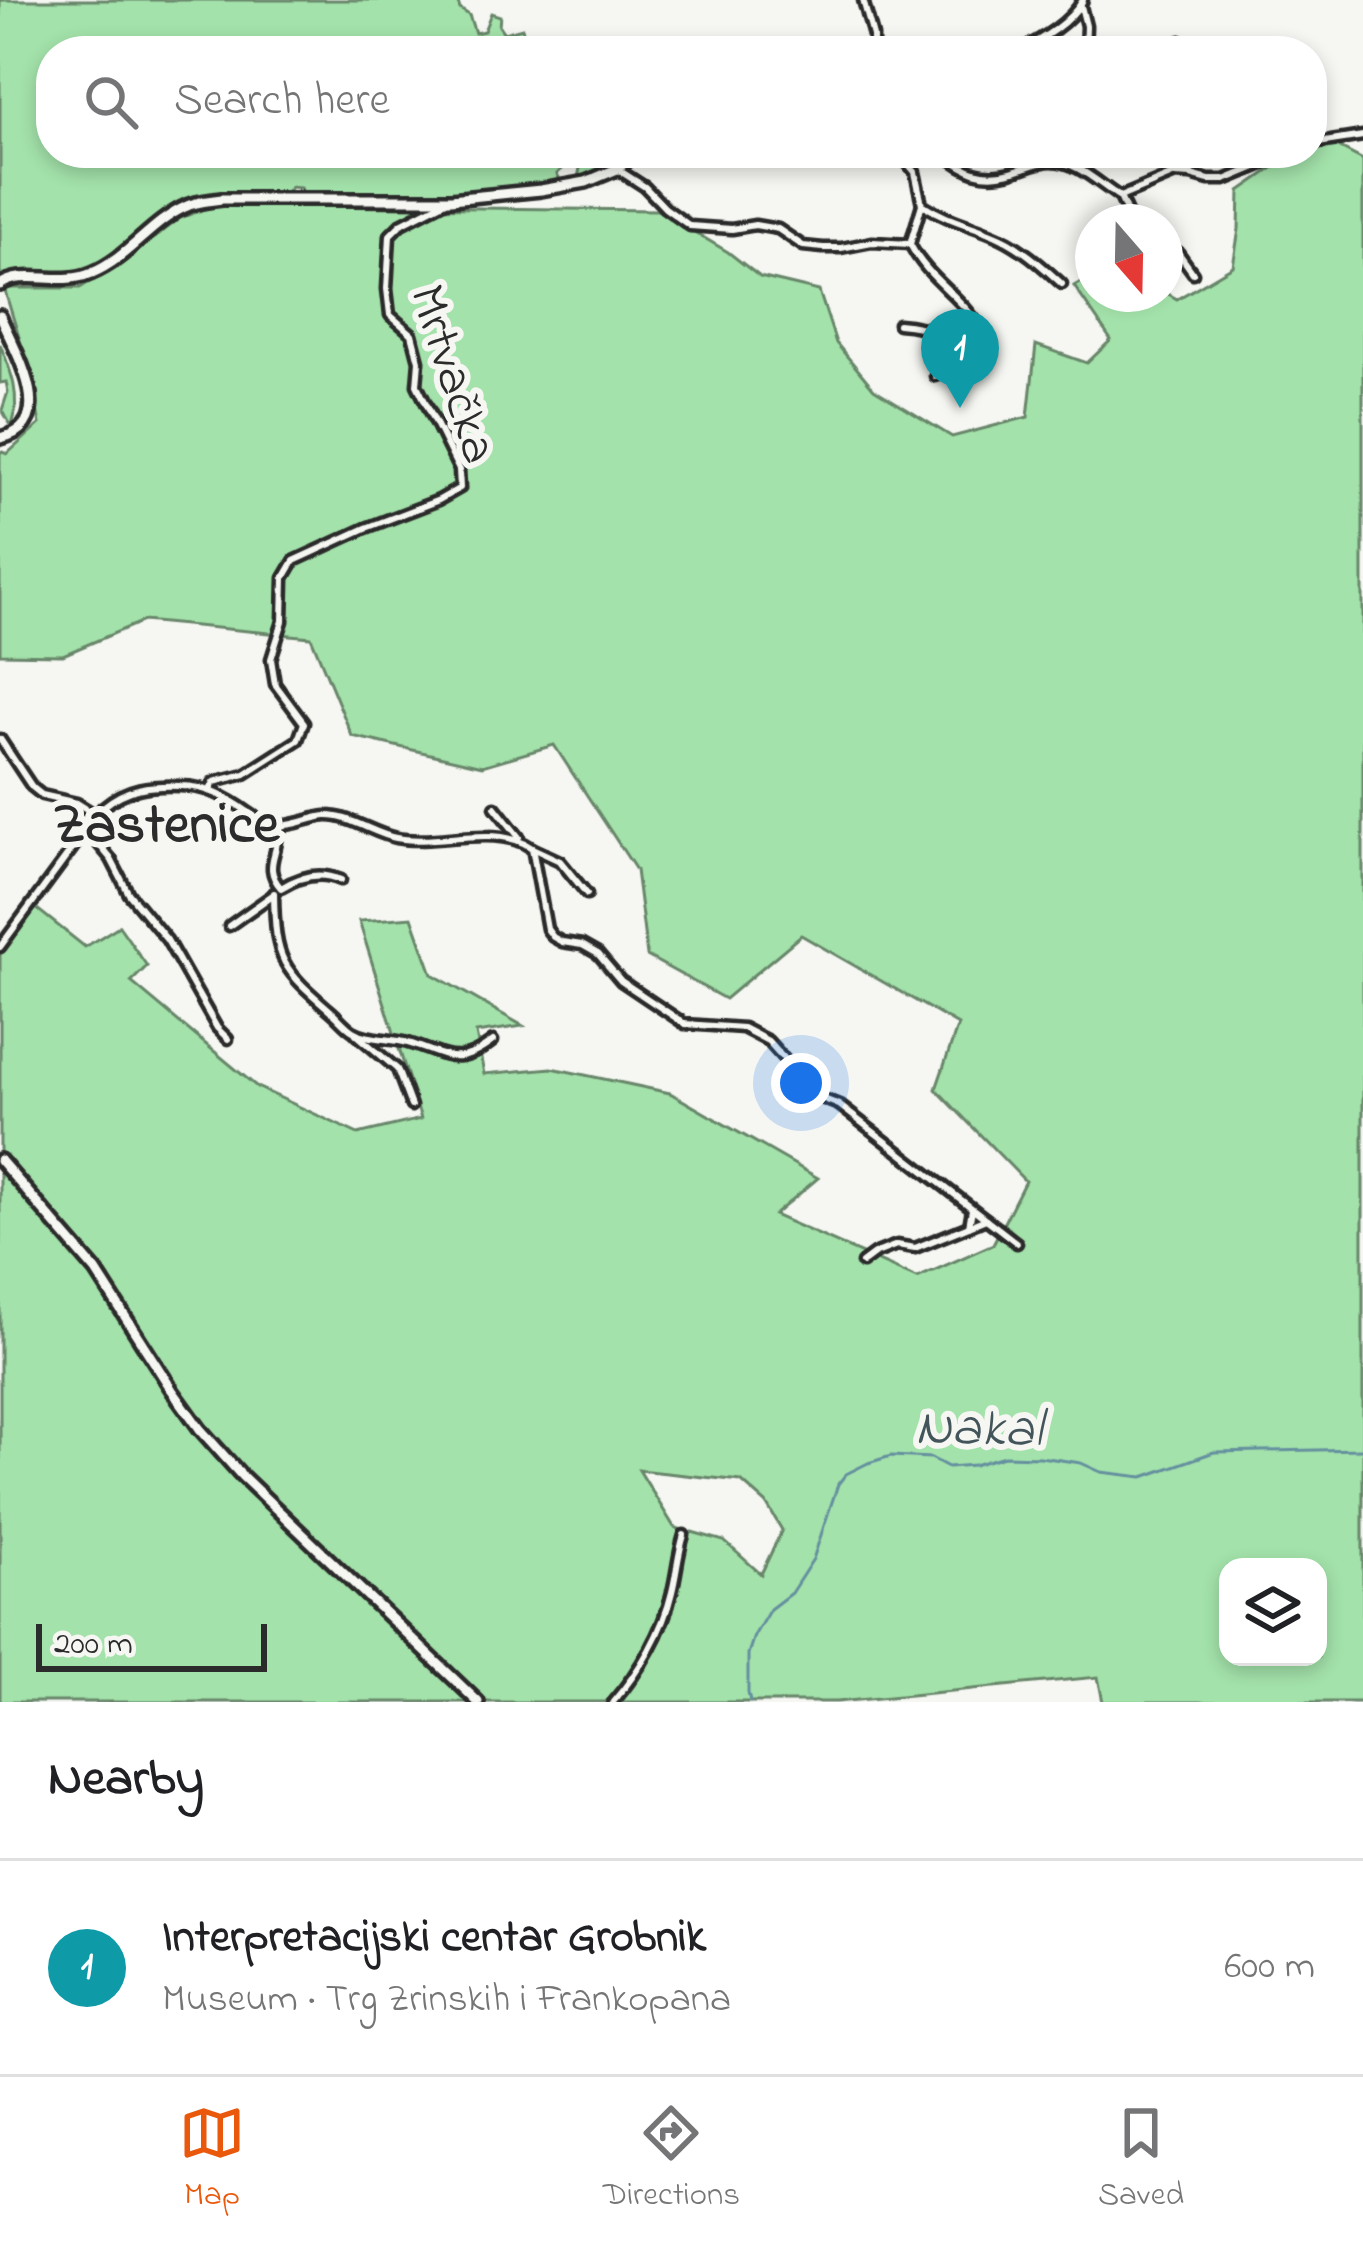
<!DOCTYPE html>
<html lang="en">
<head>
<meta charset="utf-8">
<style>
	body { margin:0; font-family:"Indie Flower",sans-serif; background:#f2f2f2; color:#202124 }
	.controls { position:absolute; right:36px; bottom:36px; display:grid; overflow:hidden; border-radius:24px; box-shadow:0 6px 18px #0003 }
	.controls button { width:108px; height:108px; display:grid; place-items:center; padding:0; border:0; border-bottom:3px solid #e0e0e0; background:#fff; color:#202124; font:60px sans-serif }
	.compass { position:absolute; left:1075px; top:204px; width:108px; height:108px; border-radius:50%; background:#fff; box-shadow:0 6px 18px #0003; rotate:160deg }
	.scale { position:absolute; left:36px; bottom:30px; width:231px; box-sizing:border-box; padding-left:12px; border:6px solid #2b2b2b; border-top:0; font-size:33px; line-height:42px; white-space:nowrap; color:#2b2b2b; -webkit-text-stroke:9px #f6f6f2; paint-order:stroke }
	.you { position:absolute; left:801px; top:1083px; width:42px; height:42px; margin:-30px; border:9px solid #fff; border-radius:50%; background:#1a73e8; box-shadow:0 0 0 18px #1a73e833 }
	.badge { display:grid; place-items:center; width:78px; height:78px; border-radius:50%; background:#ea580c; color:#fff; font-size:39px; font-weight:700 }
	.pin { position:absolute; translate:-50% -99px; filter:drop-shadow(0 3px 6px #0008) }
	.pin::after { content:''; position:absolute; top:63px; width:42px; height:36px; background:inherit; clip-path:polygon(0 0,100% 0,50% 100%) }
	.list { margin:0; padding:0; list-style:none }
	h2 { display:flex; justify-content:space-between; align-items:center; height:156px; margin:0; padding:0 48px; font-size:51px }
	h2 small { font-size:39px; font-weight:400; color:#757577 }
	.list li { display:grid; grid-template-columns:78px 1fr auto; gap:36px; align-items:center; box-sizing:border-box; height:216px; padding:0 48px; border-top:3px solid #e0e0e0 }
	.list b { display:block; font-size:45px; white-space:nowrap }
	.list p { margin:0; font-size:39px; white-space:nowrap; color:#757577 }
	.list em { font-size:39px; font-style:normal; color:#757577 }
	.icon { flex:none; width:66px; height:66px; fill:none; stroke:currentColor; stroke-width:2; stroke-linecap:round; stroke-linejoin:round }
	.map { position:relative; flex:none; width:1363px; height:1702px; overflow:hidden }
	.search { position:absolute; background:#fff; box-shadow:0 6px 18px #0003; left:36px; right:36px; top:36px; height:132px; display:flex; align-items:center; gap:30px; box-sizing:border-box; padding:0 42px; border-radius:48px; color:#757577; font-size:45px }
	.sheet { height:372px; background:#fff }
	nav { display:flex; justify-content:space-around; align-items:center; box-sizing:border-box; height:168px; border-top:3px solid #e0e0e0; background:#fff; font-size:33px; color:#757577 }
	nav a { display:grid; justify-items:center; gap:6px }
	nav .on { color:#ea580c }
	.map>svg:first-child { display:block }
</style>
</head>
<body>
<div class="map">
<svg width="1363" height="1702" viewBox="0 0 1363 1702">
	<rect width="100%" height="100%" fill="#f6f6f2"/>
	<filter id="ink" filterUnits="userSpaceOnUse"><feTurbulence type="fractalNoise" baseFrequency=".00833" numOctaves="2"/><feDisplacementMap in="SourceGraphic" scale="24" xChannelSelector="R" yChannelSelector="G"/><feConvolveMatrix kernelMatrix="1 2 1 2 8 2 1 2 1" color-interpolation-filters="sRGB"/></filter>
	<g filter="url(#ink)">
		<g fill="#a3e2aa" stroke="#67866a" stroke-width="3" fill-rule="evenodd">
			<path d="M0,0h457l3,9 9,6 6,18 9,-2 7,-18 9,3 -1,10 5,7 18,-5 8,23h-479v102h574l-32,24 -15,1 2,-10 -8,-5 -8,4 -7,7 5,9 -100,10 -155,3 -7,-8 -9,-1 -7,8c-25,1 -72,-3 -94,2 -21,5 -37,25 -53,39 -20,18 -39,29 -64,38 -24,8 -49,-8 -73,4z"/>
			<path d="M1319,137l44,23v1542h-260l-5,-25 -261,25h-222c15,-24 40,-55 50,-80 9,-28 7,-67 27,-90l32,9 37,33 21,-44 -16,-27 -25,-22 -102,-11 35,57 8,3c-6,24 -9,50 -16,74 -10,34 -35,71 -58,98h-123l-264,-254 -37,-49 -85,-133 -99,-113v-199l36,-46 49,39 34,-21 28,40 -16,16 126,105 101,47 63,-15 -62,-198 53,-4 20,57 91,52 -47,7 8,41 68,-6 118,25 148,85 -44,37 143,63 76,-34 32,-63 -89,-92 22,-64 -157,-90 -76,64 -78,-43 -11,-86 -82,-125 -72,21 -130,-30 -41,-99 -168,-16 -80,34 -63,-1v-203l7,3 33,-30 -11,-54 -25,-82h76l54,-34 46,-36 35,-13 442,5 71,42 32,25 59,14 17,52 38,46 78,48 76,-20 8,-72 51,18 24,-23 -37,-54 19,-11v19h72v-2l12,7 56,-33 6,-37 1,-38 55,-38h17v-12zM1228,1567h90v90h-90z"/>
			<path d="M0,344c12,29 21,52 12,83l-10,-17 6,-18 -2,-10 -6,1z"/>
			<polygon points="0,1166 95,1277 132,1332 168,1392 196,1431 249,1490 473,1702 0,1702"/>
		</g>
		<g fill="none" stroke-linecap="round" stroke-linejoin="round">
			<polyline stroke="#65909f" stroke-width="3" points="750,1702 748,1693 748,1654 754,1636 770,1609 791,1593 813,1559 838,1484 846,1474 868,1463 891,1456 931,1458 948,1467 974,1465 1004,1456 1040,1457 1081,1463 1101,1472 1143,1477 1214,1452 1363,1449"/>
			<g stroke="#2b2b2b" stroke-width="15">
				<g id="street">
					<polyline points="863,0 873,36 873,51"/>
					<polyline points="1081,6 1086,26 1085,51"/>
					<path d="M1019,51c23,-12 51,-28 64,-51"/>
					<polyline points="1179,51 1180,41"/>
					<polyline points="1312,144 1363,136"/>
					<path d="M899,153l16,19 7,32c27,18 52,21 79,34 23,11 42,29 61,46"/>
					<path d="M943,153c23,19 41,27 71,18 12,-3 25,-10 38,-10 25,0 47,23 68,36l55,-23 16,1 18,5h16l65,-27"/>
					<polyline points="617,169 645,187 665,208 690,226 732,229 755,225 778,229 803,246 823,248 841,248 872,242 910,244"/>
					<polyline points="1120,197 1131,222"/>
					<polyline points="1165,249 1178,252 1193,273"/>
					<path d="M898,324c30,2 54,11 69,38l9,-4 11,-16c-17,-43 -57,-58 -77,-98l12,-40"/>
					<polyline points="935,376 967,362"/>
					<polyline points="0,739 32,787 42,795 77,803 96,815"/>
					<polyline points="211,788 214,782 245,774 298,740 304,723 275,684 271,659 283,621 284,578 294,561 366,528 439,500 460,488 459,470 417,385 419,361 412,334 390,315 387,289 390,235 401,224 448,200"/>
					<polyline points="495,807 519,837"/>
					<path d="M276,826c7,26 -16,38 5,62 19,-12 39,-17 60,-8"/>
					<polyline points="86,829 111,859 129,894 167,940 217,1028 228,1039"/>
					<polyline points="532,848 560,861 587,894"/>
					<path d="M274,893c1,69 8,76 58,119 7,6 14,15 21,19 15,9 38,7 55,12 39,12 49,26 85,-2"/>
					<polyline points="229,926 274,894"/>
					<path d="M0,947l103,-140c24,-20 47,-22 77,-21 26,0 47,11 68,26 8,5 14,11 24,13 19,3 36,-7 54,-9 23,-1 48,18 70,22 43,8 100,-15 136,10l15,81 6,8 9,5 20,3 16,9 23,27 64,43 58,4 25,13 17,19 10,23 9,8 35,14 178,138"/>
					<polyline points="356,1034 397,1069 411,1106"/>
					<polyline points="972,1209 969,1226 986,1219"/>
					<polyline points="862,1263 874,1254 889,1248 897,1245 915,1248 969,1226"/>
					<path d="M613,1702c26,-30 50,-71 59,-110 5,-20 6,-38 12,-57"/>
				</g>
			</g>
			<g stroke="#2b2b2b" stroke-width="18">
				<g id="secondary">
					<path d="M0,285c24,-17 61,2 92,-12 36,-15 58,-50 93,-66 11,-6 25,-6 37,-8h229l90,-9 45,-8 31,-13 20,-16"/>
					<path d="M0,316c15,36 61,109 0,122"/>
					<polyline points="0,1160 96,1271 172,1390 200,1429 242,1476 478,1702"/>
				</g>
			</g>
			<use href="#street" stroke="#f6f6f2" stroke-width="6"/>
			<use href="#secondary" stroke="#f6f6f2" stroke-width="9"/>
		</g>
	</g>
	<g text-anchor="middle" stroke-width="12" stroke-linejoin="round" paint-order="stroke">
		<g font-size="51" fill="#2b2b2b" stroke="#f6f6f2">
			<text transform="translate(456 373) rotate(72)" y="18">Mrtvačka</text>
		</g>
		<g font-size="54" font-style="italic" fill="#43555b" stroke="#f6f6f2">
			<text transform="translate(979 1425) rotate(1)" y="19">Nakal</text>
		</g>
		<g font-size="57" font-weight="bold" fill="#2b2b2b" stroke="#f6f6f2">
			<text x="166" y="841">Zastenice</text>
		</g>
	</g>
</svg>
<div class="controls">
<button><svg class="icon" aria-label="layers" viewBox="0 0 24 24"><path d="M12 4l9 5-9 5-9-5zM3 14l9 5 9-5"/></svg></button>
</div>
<svg class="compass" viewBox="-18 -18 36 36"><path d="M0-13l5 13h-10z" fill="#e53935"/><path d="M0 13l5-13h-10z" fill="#757577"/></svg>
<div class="scale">200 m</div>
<div class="you"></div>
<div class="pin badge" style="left:960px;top:408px;background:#0f9aa8">1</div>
<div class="search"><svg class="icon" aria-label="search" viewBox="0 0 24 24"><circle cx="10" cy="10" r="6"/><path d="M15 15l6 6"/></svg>Search here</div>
</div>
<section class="sheet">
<h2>Nearby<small></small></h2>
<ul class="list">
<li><span class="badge" style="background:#0f9aa8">1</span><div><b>Interpretacijski centar Grobnik</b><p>Museum · Trg Zrinskih i Frankopana</p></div><em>600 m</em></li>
</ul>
</section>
<nav>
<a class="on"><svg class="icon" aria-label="map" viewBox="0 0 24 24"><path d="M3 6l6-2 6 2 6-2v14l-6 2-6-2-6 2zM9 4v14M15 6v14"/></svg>Map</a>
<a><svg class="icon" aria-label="directions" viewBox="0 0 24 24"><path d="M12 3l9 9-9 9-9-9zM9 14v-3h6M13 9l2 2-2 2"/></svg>Directions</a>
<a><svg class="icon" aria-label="saved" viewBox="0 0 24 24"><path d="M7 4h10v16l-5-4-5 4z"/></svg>Saved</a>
</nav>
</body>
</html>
